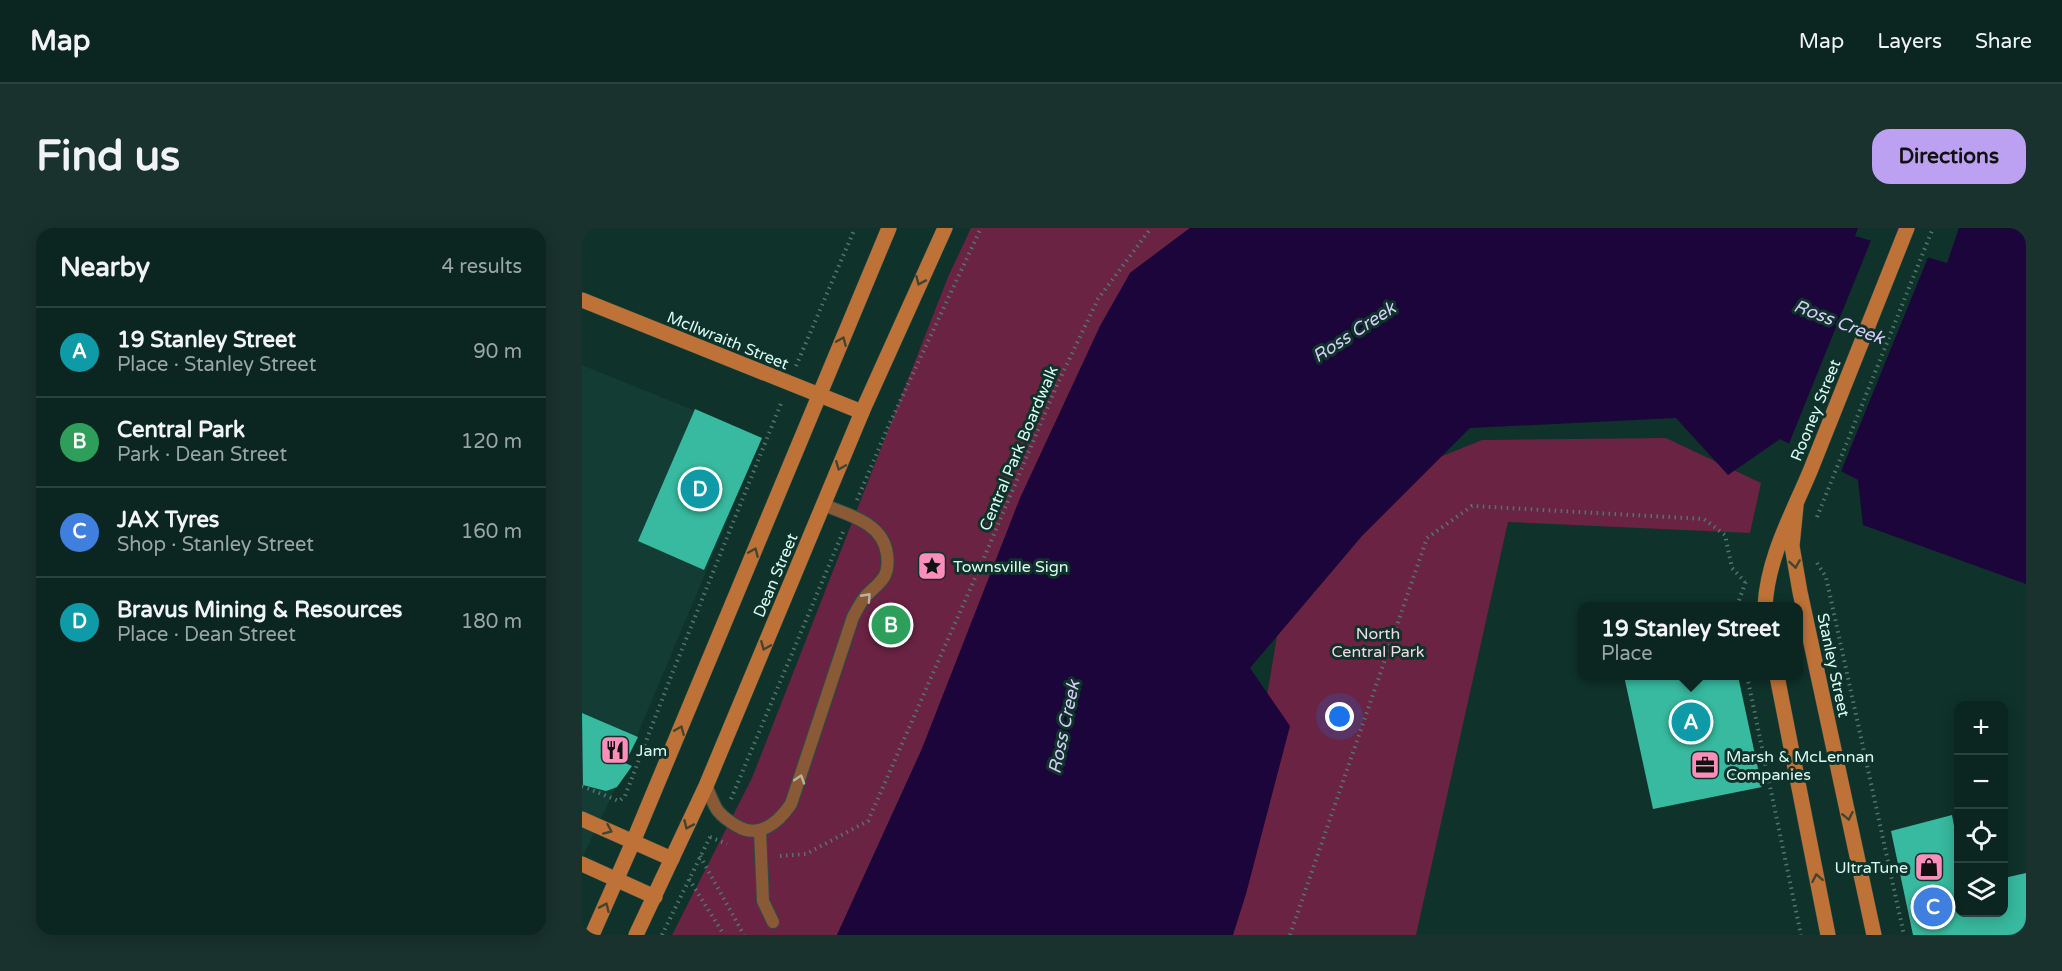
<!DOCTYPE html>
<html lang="en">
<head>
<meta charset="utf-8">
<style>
	body { margin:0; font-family:"Varela Round",sans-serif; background:#19322d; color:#f1f3f6 }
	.controls { position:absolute; right:18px; bottom:18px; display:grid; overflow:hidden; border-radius:12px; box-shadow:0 3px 15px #0003 }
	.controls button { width:54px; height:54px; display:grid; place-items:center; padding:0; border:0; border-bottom:2px solid #2b433e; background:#0b2620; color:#f1f3f6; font:30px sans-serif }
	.you { position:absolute; left:758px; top:489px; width:21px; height:21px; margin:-15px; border:4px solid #fff; border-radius:50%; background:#1a73e8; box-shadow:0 0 0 9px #1a73e833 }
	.badge { display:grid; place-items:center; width:39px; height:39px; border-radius:50%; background:#bca0f2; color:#fff; font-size:20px; font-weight:700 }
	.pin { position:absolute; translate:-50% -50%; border:3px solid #fff; box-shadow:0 2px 6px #0006 }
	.popup { position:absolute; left:996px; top:374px; width:225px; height:78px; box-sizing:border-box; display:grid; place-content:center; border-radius:12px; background:#0b2620; filter:drop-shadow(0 2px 4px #0005); font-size:20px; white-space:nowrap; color:#9aa5a5 }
	.popup b { font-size:22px; color:#f1f3f6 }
	.popup::after { content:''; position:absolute; left:50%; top:100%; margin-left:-12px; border:12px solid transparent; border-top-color:#0b2620 }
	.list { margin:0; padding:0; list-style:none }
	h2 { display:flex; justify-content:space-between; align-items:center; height:78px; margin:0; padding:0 24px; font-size:26px }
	h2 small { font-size:20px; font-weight:400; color:#9aa5a5 }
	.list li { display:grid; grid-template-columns:39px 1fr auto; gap:18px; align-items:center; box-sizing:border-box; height:90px; padding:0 24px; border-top:2px solid #2b433e }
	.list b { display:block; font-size:22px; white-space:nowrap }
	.list p { margin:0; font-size:20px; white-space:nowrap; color:#9aa5a5 }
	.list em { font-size:20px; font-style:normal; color:#9aa5a5 }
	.icon { flex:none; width:33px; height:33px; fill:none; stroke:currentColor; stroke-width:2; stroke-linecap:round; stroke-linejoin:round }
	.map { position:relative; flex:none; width:1444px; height:707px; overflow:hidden; border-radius:18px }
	header { display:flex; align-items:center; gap:36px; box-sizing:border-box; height:84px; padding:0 30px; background:#0b2620; border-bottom:2px solid #2b433e }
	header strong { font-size:28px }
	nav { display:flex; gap:33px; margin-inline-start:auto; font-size:21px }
	.intro { display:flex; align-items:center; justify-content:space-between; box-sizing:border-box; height:144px; padding:0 36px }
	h1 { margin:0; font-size:42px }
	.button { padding:15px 27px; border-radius:18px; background:#bca0f2; color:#111; font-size:21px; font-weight:700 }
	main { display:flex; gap:36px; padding:0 36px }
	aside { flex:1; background:#0b2620; border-radius:18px; box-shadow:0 3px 15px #0003 }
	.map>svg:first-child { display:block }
</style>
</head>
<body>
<header>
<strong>Map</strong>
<nav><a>Map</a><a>Layers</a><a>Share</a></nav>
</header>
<div class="intro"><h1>Find us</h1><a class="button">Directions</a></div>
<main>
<aside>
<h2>Nearby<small>4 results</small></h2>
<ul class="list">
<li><span class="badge" style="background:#0f9aa8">A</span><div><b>19 Stanley Street</b><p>Place · Stanley Street</p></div><em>90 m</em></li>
<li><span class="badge" style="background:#2e9e5b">B</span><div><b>Central Park</b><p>Park · Dean Street</p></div><em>120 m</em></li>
<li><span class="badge" style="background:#3f7fe0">C</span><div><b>JAX Tyres</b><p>Shop · Stanley Street</p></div><em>160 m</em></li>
<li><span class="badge" style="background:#0f9aa8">D</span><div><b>Bravus Mining &amp; Resources</b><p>Place · Dean Street</p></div><em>180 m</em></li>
</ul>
</aside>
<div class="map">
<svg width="1444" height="707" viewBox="0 0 1444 707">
	<rect width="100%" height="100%" fill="#0f322a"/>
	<polygon fill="#133d34" points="0,137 180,210 31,565 0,630"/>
	<g fill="#6a2343">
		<polygon points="389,0 608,0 548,45 339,523 255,707 90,707 170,550 366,49"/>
		<polygon points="1084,210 1179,255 1168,305 926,294 834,707 645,707 702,366 826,242 900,212"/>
	</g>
	<polygon fill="#1c053b" points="608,0 1276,0 1273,8 1365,35 1377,0 1444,0 1444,356 1281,297 1276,252 1198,211 1146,247 1094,190 888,200 780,308 668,440 708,498 664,666 651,707 255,707 339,523 438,270 518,98 548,45"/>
	<polygon fill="#0f322a" points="1290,10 1347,27 1258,246 1206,218"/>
	<g fill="#37ba9f">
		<polygon points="113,181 180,210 122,342 56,313"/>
		<polygon points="1042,448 1156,448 1180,559 1071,581"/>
		<polygon points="0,485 56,509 43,535 50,538 35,559 30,561 24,563 1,557"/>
		<polygon points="1370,587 1376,619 1376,684 1422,684 1422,650 1444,645 1444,707 1331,707 1309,603"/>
	</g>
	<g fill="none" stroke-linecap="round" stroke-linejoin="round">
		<g stroke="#2c4e46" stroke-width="14">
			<g id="lane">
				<path d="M124,558c4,8 7,18 12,25 5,6 12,11 19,15 22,13 41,-3 54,-22l62,-187c4,-7 7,-14 12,-20 6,-7 14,-12 19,-20 4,-7 4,-16 3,-23 -4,-31 -38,-39 -63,-49"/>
				<polyline points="178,603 181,673 191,694"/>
			</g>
		</g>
		<g stroke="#2c4e46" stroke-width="16">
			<g id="secondary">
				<polyline points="0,72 280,184"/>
				<polyline points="1214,278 1210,318 1218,364 1292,707"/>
				<path d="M1183,378c3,-50 27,-91 46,-137 32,-80 64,-161 96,-241"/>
				<polyline points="1195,448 1246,707"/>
				<polyline points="0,591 90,631"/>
				<polyline points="0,636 73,669"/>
				<polyline points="10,707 51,614 307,0"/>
				<polyline points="54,707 124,558 280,184 363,0"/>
			</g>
		</g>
		<g stroke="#53756c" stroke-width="4" stroke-dasharray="1.5 4.5" stroke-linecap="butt">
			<polyline points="214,138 273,0"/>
			<polyline points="275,272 306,199 399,0"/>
			<polyline points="1235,289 1351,0"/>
			<polyline points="1235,335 1244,349 1322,707"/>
			<polyline points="1155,378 1164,353"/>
			<polyline points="1165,448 1219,707"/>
			<polyline points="0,558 37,573 43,568 88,451 200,173"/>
			<polyline points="149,571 261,304"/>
			<polyline points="128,609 145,616"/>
			<polyline points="118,628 162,707"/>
			<polyline points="198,628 224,626 286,593 407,318 475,157 516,71 569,0"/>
			<polyline points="107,651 142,707"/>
			<polyline points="80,707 128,609"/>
			<polyline points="708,707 845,310 890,278 1122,291 1143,307 1150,340 1163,354"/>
		</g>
		<use href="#lane" stroke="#8a5a37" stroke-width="12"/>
		<use href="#secondary" stroke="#bf7237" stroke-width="15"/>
	</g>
	<defs><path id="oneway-chevron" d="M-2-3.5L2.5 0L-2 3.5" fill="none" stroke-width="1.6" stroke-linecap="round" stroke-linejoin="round" transform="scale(1.5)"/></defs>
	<g stroke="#44452e">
		<use href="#oneway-chevron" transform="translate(338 53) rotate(114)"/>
		<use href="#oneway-chevron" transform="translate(260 113) rotate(-67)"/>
		<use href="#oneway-chevron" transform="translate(258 238) rotate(112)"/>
		<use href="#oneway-chevron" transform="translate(172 324) rotate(-67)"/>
		<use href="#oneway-chevron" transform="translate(1213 336) rotate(81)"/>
		<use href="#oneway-chevron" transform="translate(183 418) rotate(113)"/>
		<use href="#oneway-chevron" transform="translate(98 502) rotate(-67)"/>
		<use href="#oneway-chevron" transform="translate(1266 588) rotate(78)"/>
		<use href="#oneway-chevron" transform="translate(106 597) rotate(114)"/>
		<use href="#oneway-chevron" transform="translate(26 602) rotate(24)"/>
		<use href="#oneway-chevron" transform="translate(1235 650) rotate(-101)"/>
		<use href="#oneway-chevron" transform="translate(23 679) rotate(-66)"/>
	</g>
	<g stroke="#b7b39d">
		<use href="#oneway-chevron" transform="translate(285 369) rotate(-48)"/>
		<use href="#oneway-chevron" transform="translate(218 551) rotate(-72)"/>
	</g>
	<defs>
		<g id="sight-square" transform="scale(1.5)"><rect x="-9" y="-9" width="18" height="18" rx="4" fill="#ff8ebb" stroke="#0f322a"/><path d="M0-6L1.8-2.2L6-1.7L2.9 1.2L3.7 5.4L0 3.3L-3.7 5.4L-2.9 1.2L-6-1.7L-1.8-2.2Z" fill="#111"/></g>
		<g id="restaurant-square" transform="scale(1.5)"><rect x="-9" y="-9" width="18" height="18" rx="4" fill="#ff8ebb" stroke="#0f322a"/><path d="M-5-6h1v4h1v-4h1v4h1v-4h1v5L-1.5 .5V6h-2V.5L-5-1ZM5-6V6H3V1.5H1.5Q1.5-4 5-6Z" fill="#111"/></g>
		<g id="office-square" transform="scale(1.5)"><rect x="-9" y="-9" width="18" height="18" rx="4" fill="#ff8ebb" stroke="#0f322a"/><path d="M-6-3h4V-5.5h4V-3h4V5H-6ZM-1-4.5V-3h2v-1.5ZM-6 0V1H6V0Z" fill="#111"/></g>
		<g id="shop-square" transform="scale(1.5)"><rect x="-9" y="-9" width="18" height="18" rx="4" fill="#ff8ebb" stroke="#0f322a"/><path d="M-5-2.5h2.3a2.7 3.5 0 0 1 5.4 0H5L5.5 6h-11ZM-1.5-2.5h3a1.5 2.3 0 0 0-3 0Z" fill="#111"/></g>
	</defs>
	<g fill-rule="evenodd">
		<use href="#sight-square" x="350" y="338"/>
		<use href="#restaurant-square" x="33" y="522"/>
		<use href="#office-square" x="1123" y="537"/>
		<use href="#shop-square" x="1347" y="639"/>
	</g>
	<g text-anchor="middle" stroke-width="6" stroke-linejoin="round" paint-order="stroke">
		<g font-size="16" fill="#dbfbf1" stroke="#0f322a">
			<text transform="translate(146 112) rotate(22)" y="6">McIlwraith Street</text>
			<text transform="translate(1233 182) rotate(-68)" y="6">Rooney Street</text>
			<text transform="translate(436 220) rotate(-67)" y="6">Central Park Boardwalk</text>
			<text transform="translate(193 347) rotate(-67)" y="6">Dean Street</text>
			<text transform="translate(1252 437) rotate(78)" y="6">Stanley Street</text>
		</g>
		<g font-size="16" fill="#dbfbf1" stroke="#0f322a" text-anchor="start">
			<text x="371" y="344">Townsville Sign</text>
			<text x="54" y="528">Jam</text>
			<text x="1144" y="534">Marsh &amp; McLennan<tspan x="1144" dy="18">Companies</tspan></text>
			<text x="1326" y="645" text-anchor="end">UltraTune</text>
		</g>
		<g font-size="16" fill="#f2d9e2" stroke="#0f322a">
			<text x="796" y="411">North<tspan x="796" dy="18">Central Park</tspan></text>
		</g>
		<g font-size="18" font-style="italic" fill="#d6ccf7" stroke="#0f322a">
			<text transform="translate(1257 94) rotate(21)" y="6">Ross Creek</text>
			<text transform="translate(772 104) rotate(-33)" y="6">Ross Creek</text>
			<text transform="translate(482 499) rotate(-78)" y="6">Ross Creek</text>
		</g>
	</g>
</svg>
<div class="controls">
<button>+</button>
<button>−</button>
<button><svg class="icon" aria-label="locate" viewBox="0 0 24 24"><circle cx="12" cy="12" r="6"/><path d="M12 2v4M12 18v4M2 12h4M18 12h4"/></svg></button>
<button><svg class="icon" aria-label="layers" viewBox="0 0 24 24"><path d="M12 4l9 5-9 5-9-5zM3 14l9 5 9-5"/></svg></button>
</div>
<div class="you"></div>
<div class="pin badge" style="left:1109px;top:494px;background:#0f9aa8">A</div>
<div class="popup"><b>19 Stanley Street</b>Place</div>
<div class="pin badge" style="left:309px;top:397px;background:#2e9e5b">B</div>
<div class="pin badge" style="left:1351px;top:679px;background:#3f7fe0">C</div>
<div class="pin badge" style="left:118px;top:261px;background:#0f9aa8">D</div>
</div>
</main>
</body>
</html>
